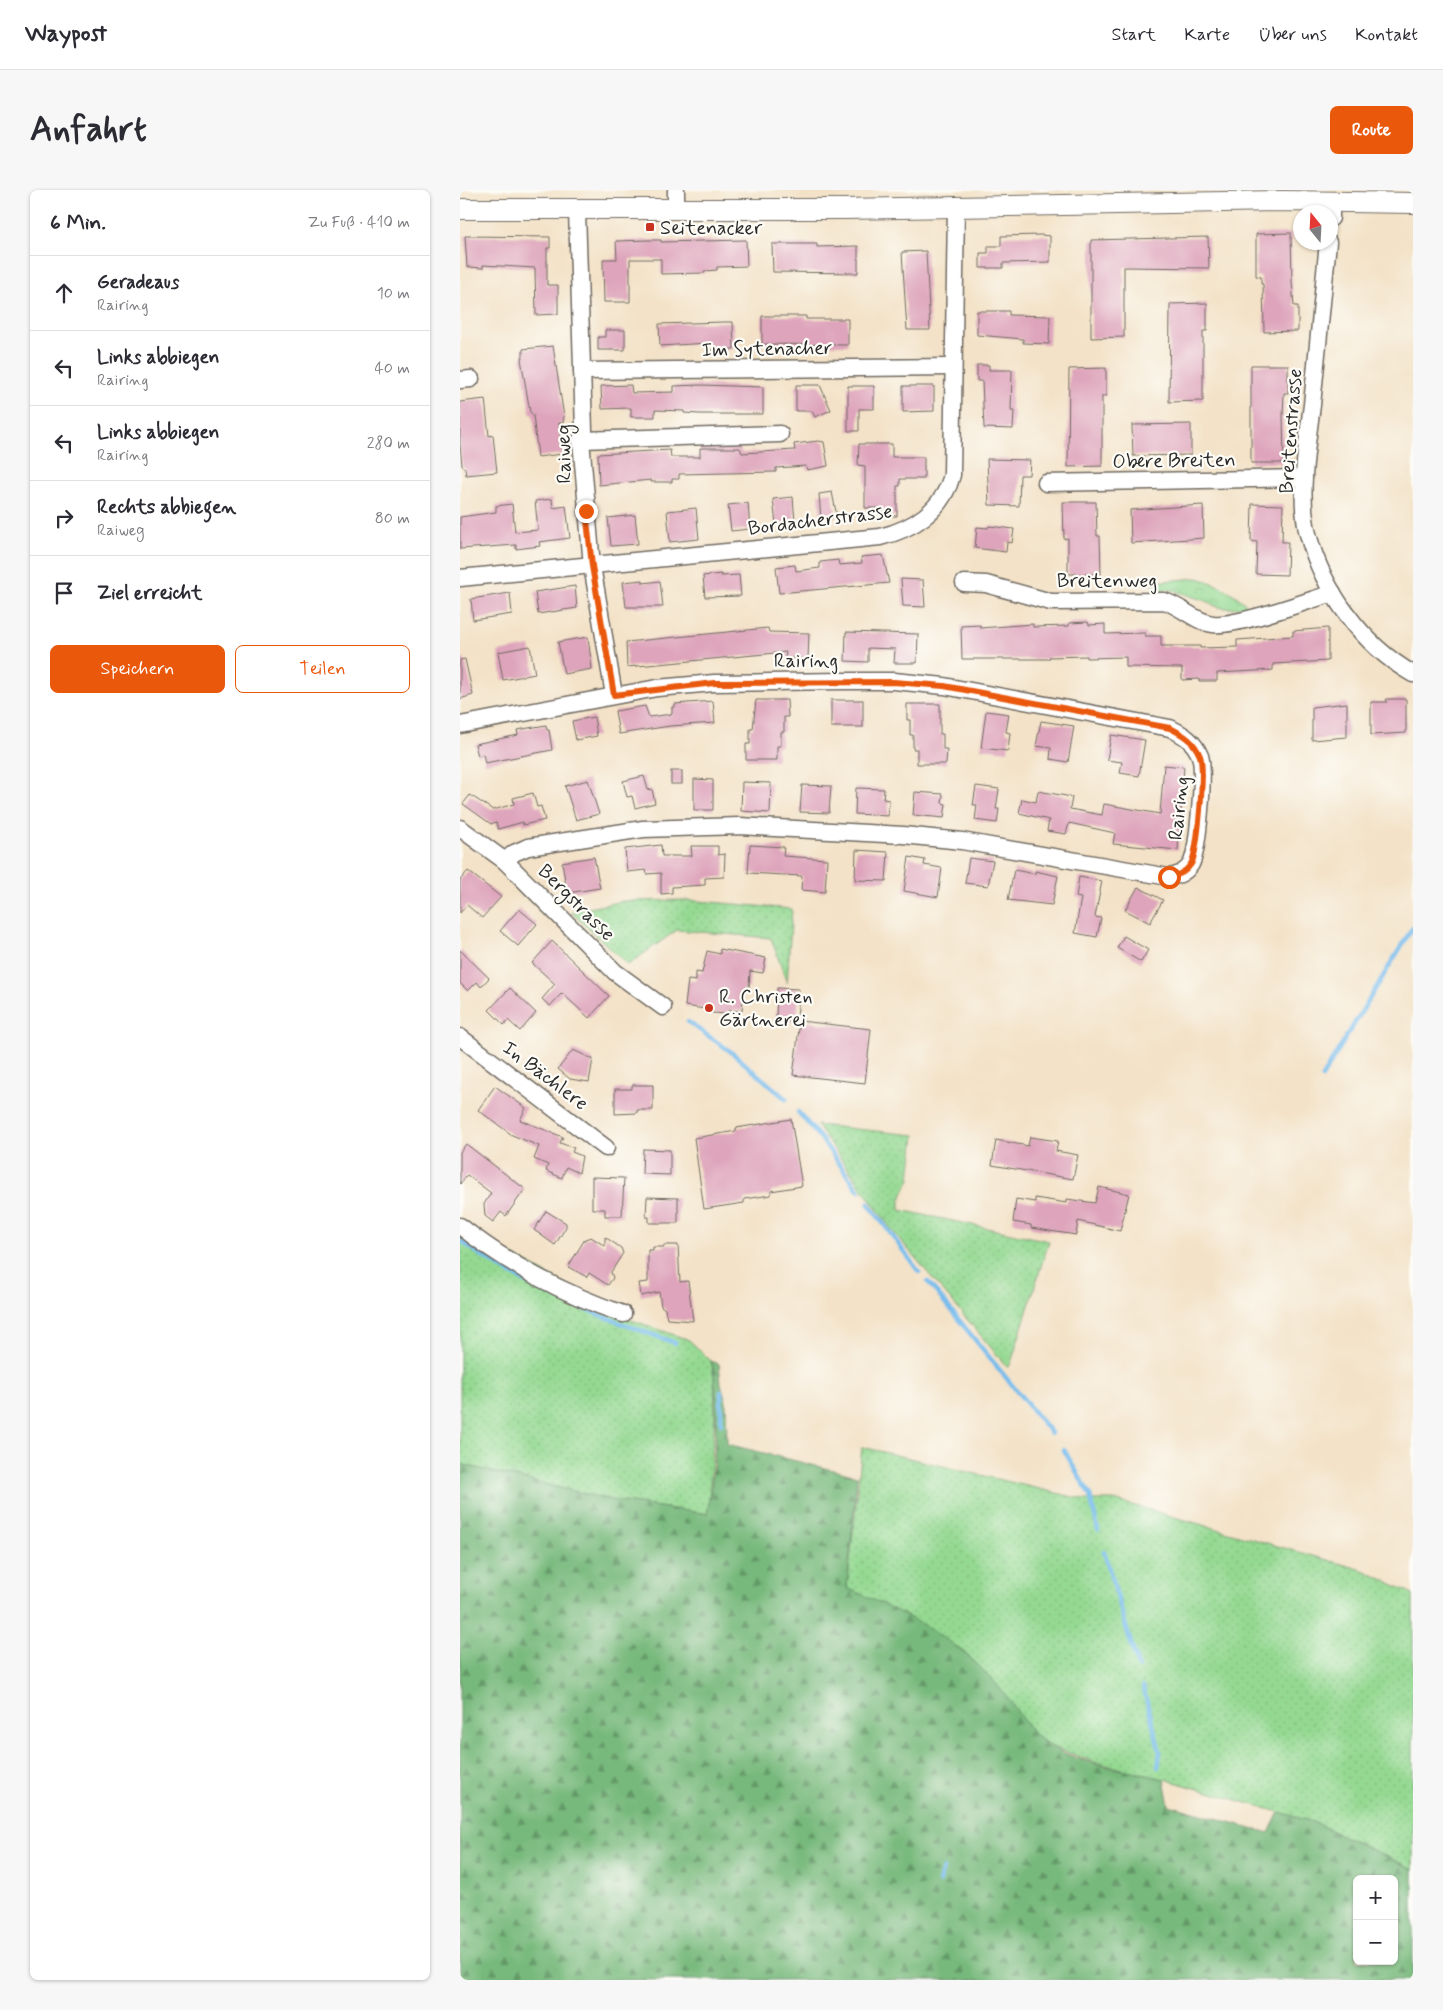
<!DOCTYPE html>
<html lang="de">
<head>
<meta charset="utf-8">
<style>
	body { margin:0; font-family:Mynerve,sans-serif; background:#f7f7f7; color:#2b2b33 }
	.controls { position:absolute; right:15px; bottom:15px; display:grid; overflow:hidden; border-radius:8px; box-shadow:0 1px 4px #0004 }
	.controls button { width:45px; height:45px; display:grid; place-items:center; padding:0; border:0; border-bottom:1px solid #e1e1e2; background:#fff; color:#2b2b33; font:25px sans-serif }
	.compass { position:absolute; left:833px; top:15px; width:45px; height:45px; border-radius:50%; background:#fff; box-shadow:0 1px 4px #0004; rotate:342deg }
	.stop { position:absolute; width:15px; height:15px; margin:-11px; border:4px solid #ea580c; border-radius:50%; background:#fff }
	.stop.end { background:#ea580c; border-color:#fff; box-shadow:0 1px 5px #0008 }
	.list { margin:0; padding:0; list-style:none }
	h2 { display:flex; justify-content:space-between; align-items:center; height:65px; margin:0; padding:0 20px; font-size:21px }
	h2 small { font-size:16px; font-weight:400; color:#7c7c81 }
	.list li { display:grid; grid-template-columns:32px 1fr auto; gap:15px; align-items:center; box-sizing:border-box; height:75px; padding:0 20px; border-top:1px solid #e1e1e2 }
	.list b { display:block; font-size:19px; white-space:nowrap }
	.list p { margin:0; font-size:16px; white-space:nowrap; color:#7c7c81 }
	.list em { font-size:16px; font-style:normal; color:#7c7c81 }
	.actions { display:flex; gap:10px; padding:15px 20px }
	.actions a { flex:1; padding:11px 0; border:1px solid #ea580c; border-radius:8px; text-align:center; font-size:18px; color:#ea580c }
	.actions .main { background:#ea580c; color:#fff }
	.icon { flex:none; width:28px; height:28px; fill:none; stroke:currentColor; stroke-width:2; stroke-linecap:round; stroke-linejoin:round }
	.map { position:relative; flex:none; width:953px; height:1790px; overflow:hidden; border-radius:8px }
	header { display:flex; align-items:center; gap:30px; box-sizing:border-box; height:70px; padding:0 25px; background:#fff; border-bottom:1px solid #e1e1e2 }
	header strong { font-size:24px }
	nav { display:flex; gap:28px; margin-inline-start:auto; font-size:18px }
	.intro { display:flex; align-items:center; justify-content:space-between; box-sizing:border-box; height:120px; padding:0 30px }
	h1 { margin:0; font-size:35px }
	.button { padding:12px 22px; border-radius:8px; background:#ea580c; color:#fff; font-size:18px; font-weight:700 }
	main { display:flex; gap:30px; padding:0 30px }
	aside { flex:1; background:#fff; border-radius:8px; box-shadow:0 1px 4px #0004 }
	.map>svg:first-child { display:block }
</style>
</head>
<body>
<header>
<strong>Waypost</strong>
<nav><a>Start</a><a>Karte</a><a>Über uns</a><a>Kontakt</a></nav>
</header>
<div class="intro"><h1>Anfahrt</h1><a class="button">Route</a></div>
<main>
<aside>
<h2>6 Min.<small>Zu Fuß · 410 m</small></h2>
<ul class="list">
<li><svg class="icon" aria-label="ahead" viewBox="0 0 24 24"><path d="M12 20V5M6 11l6-6 6 6"/></svg><div><b>Geradeaus</b><p>Rairing</p></div><em>10 m</em></li>
<li><svg class="icon" aria-label="left" viewBox="0 0 24 24"><path d="M17 20v-9H6M10 6l-5 5 5 5"/></svg><div><b>Links abbiegen</b><p>Rairing</p></div><em>40 m</em></li>
<li><svg class="icon" aria-label="left" viewBox="0 0 24 24"><path d="M17 20v-9H6M10 6l-5 5 5 5"/></svg><div><b>Links abbiegen</b><p>Rairing</p></div><em>280 m</em></li>
<li><svg class="icon" aria-label="right" viewBox="0 0 24 24"><path d="M7 20v-9h11M14 6l5 5-5 5"/></svg><div><b>Rechts abbiegen</b><p>Raiweg</p></div><em>80 m</em></li>
<li><svg class="icon" aria-label="arrive" viewBox="0 0 24 24"><path d="M6 21V4h12l-3 4 3 4H6"/></svg><div><b>Ziel erreicht</b></div></li>
</ul>
<div class="actions"><a class="main">Speichern</a><a>Teilen</a></div>
</aside>
<div class="map">
<svg width="953" height="1790" viewBox="0 0 953 1790">
	<defs>
		<pattern id="grass-dots" width="8" height="8" patternUnits="userSpaceOnUse" patternTransform="scale(1.25)"><rect width="8" height="8" fill="#94d992"/><path d="M2 2h.1M6 6h.1" fill="none" stroke="#80ba7e" stroke-width="1.8" stroke-linecap="round"/></pattern>
		<pattern id="forest-firs" width="22" height="20" patternUnits="userSpaceOnUse" patternTransform="scale(1.25)"><rect width="22" height="20" fill="#77b97c"/><path d="M5 1l3.5 6h-7zM16 11l3.5 6h-7z" fill="#629766"/></pattern>
		<pattern id="park-crowns" width="20" height="18" patternUnits="userSpaceOnUse" patternTransform="scale(1.25)"><rect width="20" height="18" fill="#94d992"/><path d="M2 6a3 3 0 1 1 6 0M12 15a3 3 0 1 1 6 0" fill="none" stroke="#80ba7e"/></pattern>
	</defs>
	<rect width="100%" height="100%" fill="#fdfcf7"/>
	<filter id="ink" filterUnits="userSpaceOnUse"><feTurbulence type="fractalNoise" baseFrequency=".02" numOctaves="2"/><feDisplacementMap in="SourceGraphic" scale="10" xChannelSelector="R" yChannelSelector="G"/><feConvolveMatrix kernelMatrix="1 2 1 2 8 2 1 2 1" color-interpolation-filters="sRGB"/></filter>
	<filter id="wash" filterUnits="userSpaceOnUse"><feTurbulence type="fractalNoise" baseFrequency=".0096" numOctaves="4" result="noise"/><feDisplacementMap in="SourceGraphic" scale="20" xChannelSelector="R" yChannelSelector="G"/><feGaussianBlur stdDeviation="1.12" result="paint"/><feColorMatrix in="noise" values="0 0 0 0 0 0 0 0 0 0 0 0 0 0 0 0 0 1.4 0 .05"/><feComposite in="paint" operator="in"/></filter>
	<g filter="url(#wash)">
		<rect width="100%" height="100%" fill="#f3e2c7"/>
		<g fill="url(#grass-dots)" stroke="#60825e">
			<polygon points="226,710 332,719 327,793 311,748 217,740 168,775 111,722 162,711"/>
			<polygon points="357,935 455,945 450,989 440,1011 440,1020 589,1051 551,1173 548,1178 431,1039"/>
			<polygon points="0,1036 166,1128 229,1150 251,1171 254,1183 255,1223 248,1324 151,1310 0,1274"/>
			<polygon points="402,1257 626,1310 654,1310 903,1380 953,1404 953,1679 853,1632 704,1589 634,1572 592,1557 572,1544 545,1505 520,1477 500,1459 468,1438 387,1398"/>
		</g>
		<path fill="url(#forest-firs)" stroke="#517254" fill-rule="evenodd" d="M251,1171l8,3 2,20 5,17 1,43 130,32 -10,112c47,21 97,43 134,80 8,8 18,18 25,28 15,19 24,39 45,51 33,18 77,23 113,32l5,26 100,28 10,-21 34,10 100,47v111h-953v-516l151,36 96,14c7,-37 14,-118 4,-153zM897,1689h37v82h-37z"/>
		<path fill="url(#park-crowns)" stroke="#60825e" d="M737,388c16,4 40,15 50,28 -12,2 -28,5 -38,-4l-37,-12 -18,-1v-7z"/>
		<g fill="none" stroke-linecap="round" stroke-linejoin="round">
			<g stroke="#76bced" stroke-width="4.5">
				<polyline points="228,832 270,861 326,909"/>
				<polyline points="862,887 953,737"/>
				<polyline points="338,922 362,950 399,1001"/>
				<polyline points="408,1013 459,1082"/>
				<path d="M0,1050c68,52 136,74 215,103"/>
				<polyline points="468,1092 591,1243"/>
				<polyline points="261,1202 261,1234"/>
				<polyline points="604,1260 630,1305 638,1340"/>
				<polyline points="644,1362 678,1477"/>
				<polyline points="683,1497 700,1562 698,1577"/>
				<polyline points="479,1692 483,1679"/>
			</g>
		</g>
		<g id="blocks">
			<g fill="#dea4bb">
				<polygon points="831,43 832,92 834,116 838,116 838,141 804,142 803,94 801,94 801,87 796,86 796,44"/>
				<polygon points="581,45 590,46 590,72 543,73 543,78 520,78 520,63 528,63 528,56 541,56 541,46"/>
				<polygon points="5,46 90,47 90,58 87,58 87,95 98,95 98,124 76,125 75,78 23,75 23,78 7,77"/>
				<polygon points="748,47 749,78 664,77 664,147 631,148 631,50"/>
				<polygon points="188,50 201,50 201,52 286,50 287,76 257,77 257,80 245,81 245,83 201,84 201,69 170,69 170,112 144,112 143,69 157,69 156,51"/>
				<polygon points="312,54 357,54 357,57 398,56 398,83 313,82"/>
				<polygon points="466,61 470,140 447,140 442,62"/>
				<polygon points="747,113 747,141 743,141 743,211 709,212 710,114"/>
				<polygon points="517,121 549,121 549,125 590,126 589,154 563,153 563,149 517,145"/>
				<polygon points="302,126 346,126 346,129 388,129 388,155 302,154"/>
				<polygon points="264,132 273,132 274,159 249,160 248,153 200,156 199,134"/>
				<polygon points="145,140 165,140 165,160 138,160 138,147 145,147"/>
				<polygon points="93,156 104,227 103,233 99,233 102,264 78,267 73,225 70,222 61,169 63,166 63,159"/>
				<polygon points="517,175 529,175 529,180 552,180 551,221 554,221 553,239 524,238 522,191 517,191"/>
				<polygon points="791,175 828,175 828,203 824,203 823,226 824,273 791,273"/>
				<polygon points="646,178 646,206 642,206 642,276 608,277 609,179"/>
				<polygon points="171,195 172,203 214,202 214,196 240,195 303,197 303,224 239,224 224,223 224,221 195,220 195,227 171,227 171,218 142,219 141,196"/>
				<polygon points="336,195 360,195 371,220 355,227 352,221 336,221"/>
				<polygon points="388,196 414,196 414,219 399,219 399,241 388,241"/>
				<polygon points="443,196 474,196 474,221 443,222"/>
				<polygon points="25,209 29,246 33,245 37,282 6,285 5,278 2,276 0,254 0,212"/>
				<polygon points="731,234 731,265 673,266 672,235"/>
				<polygon points="358,251 364,252 368,276 347,280 346,276 316,278 316,282 219,284 219,289 212,289 212,292 191,292 191,290 139,295 138,264 210,260 211,267 240,267 240,258 280,258 282,263 335,260 334,254"/>
				<polygon points="399,254 432,254 432,267 464,267 464,289 440,289 440,296 437,296 437,326 423,326 423,318 405,318 405,276 398,275"/>
				<polygon points="527,269 570,270 569,285 560,285 559,316 529,315"/>
				<polygon points="372,302 377,327 361,329 359,304"/>
				<polygon points="333,307 335,332 316,334 313,309"/>
				<polygon points="92,309 93,318 106,316 110,348 79,352 80,356 56,359 56,355 0,359 0,327 36,322 36,316 52,314 55,342 78,340 75,311"/>
				<polygon points="603,312 636,312 637,346 640,346 641,384 608,384 608,348 604,349"/>
				<polygon points="288,313 290,339 271,341 268,315"/>
				<polygon points="792,314 823,315 822,352 828,352 827,385 796,384 797,352 791,351"/>
				<polygon points="743,315 744,348 671,353 670,320"/>
				<polygon points="236,318 239,349 210,352 207,321"/>
				<polygon points="175,325 178,354 151,356 148,328"/>
				<polygon points="529,336 554,339 552,353 547,352 546,362 515,358 517,337 528,338"/>
				<polygon points="423,365 429,393 319,403 316,377 335,375 336,381 360,378 360,372 378,370 379,375 402,373 401,367"/>
				<polygon points="261,384 261,386 279,385 281,406 245,407 243,386"/>
				<polygon points="441,389 463,390 465,417 443,416"/>
				<polygon points="183,390 183,393 200,391 203,417 166,417 163,392"/>
				<polygon points="115,396 117,418 78,424 75,402"/>
				<polygon points="50,403 52,424 13,430 11,409"/>
				<polygon points="628,432 629,435 645,434 645,444 685,443 685,446 701,446 701,456 740,456 740,458 777,457 777,450 833,446 833,441 868,438 868,471 813,474 813,480 757,483 757,491 739,491 739,489 722,490 722,478 666,477 666,467 627,468 627,466 589,467 589,469 502,469 501,436 520,435 520,438 573,434 573,437 609,436 609,433"/>
				<polygon points="308,438 309,442 349,443 348,469 325,468 326,462 167,477 166,452"/>
				<polygon points="386,442 458,444 457,473 434,473 435,459 408,458 408,472 385,471"/>
				<polygon points="128,447 132,479 104,484 98,452"/>
				<polygon points="70,456 75,484 43,490 38,462"/>
				<polygon points="5,469 13,505 0,509 0,470"/>
				<polygon points="926,509 946,509 946,543 911,545 911,512 927,512"/>
				<polygon points="296,510 327,510 328,527 324,527 324,542 321,542 321,556 317,556 317,570 286,570 286,554 290,554 290,539 293,539"/>
				<rect x="371" y="510" width="32" height="27"/>
				<polygon points="253,511 255,533 210,536 159,544 155,521 185,516 189,527 212,524 212,517 215,517 215,514"/>
				<polygon points="887,513 887,547 852,550 852,517"/>
				<polygon points="447,514 480,514 480,544 483,544 483,559 487,559 486,574 457,574 457,559 453,559 453,545 450,545 450,530 447,530"/>
				<polygon points="526,521 549,524 546,542 550,543 548,561 521,558"/>
				<polygon points="134,527 137,546 116,550 112,531"/>
				<polygon points="581,531 614,536 608,572 590,569 591,558 576,556"/>
				<polygon points="86,535 87,540 89,540 92,560 25,573 23,564 18,566 15,554 58,545 57,540"/>
				<polygon points="651,545 685,550 679,586 660,583 662,572 647,570"/>
				<polygon points="704,575 724,577 718,660 653,654 655,643 609,633 606,644 587,641 589,630 559,623 562,609 576,612 578,601 612,607 610,619 642,625 644,614 700,624"/>
				<rect x="211" y="581" width="11" height="13"/>
				<polygon points="184,586 188,600 192,599 195,613 175,618 172,606 167,607 163,591"/>
				<polygon points="234,589 253,590 253,620 234,620"/>
				<polygon points="128,590 139,624 116,630 105,596"/>
				<polygon points="282,592 311,593 310,623 281,621"/>
				<polygon points="342,595 371,596 369,623 340,622"/>
				<polygon points="516,596 539,599 536,619 539,619 537,633 515,630 517,615 513,615"/>
				<polygon points="396,598 424,599 423,609 429,610 428,626 395,624"/>
				<polygon points="455,602 483,604 482,613 486,614 484,628 453,625"/>
				<polygon points="73,603 77,617 81,616 85,630 63,635 63,632 38,639 36,632 31,634 3,614 10,605 33,620 54,614 53,608"/>
				<polygon points="201,655 202,666 232,666 231,656 258,656 258,665 265,664 264,687 245,688 245,695 212,697 212,703 201,704 201,683 187,684 186,680 167,682 165,659"/>
				<polygon points="290,655 324,657 323,666 367,669 365,702 341,700 342,686 288,683"/>
				<polygon points="396,660 428,662 426,691 395,690"/>
				<polygon points="134,667 140,698 107,703 102,672"/>
				<polygon points="449,667 465,670 464,675 482,678 478,707 444,701"/>
				<polygon points="509,668 533,671 528,696 505,693"/>
				<polygon points="554,680 575,684 575,681 598,686 592,715 548,710"/>
				<polygon points="8,681 41,707 22,728 7,715 0,723 0,690"/>
				<polygon points="619,687 642,691 635,727 641,728 637,747 615,743 621,708 616,707"/>
				<polygon points="678,697 703,710 690,733 665,720"/>
				<polygon points="59,719 77,734 58,756 40,741"/>
				<polygon points="664,746 688,760 681,772 657,758"/>
				<polygon points="92,751 149,806 129,828 102,803 90,816 82,809 95,794 72,773"/>
				<polygon points="260,759 306,768 303,783 290,781 289,798 284,798 282,821 269,820 269,824 252,823 252,820 225,816 228,790 236,791 236,782 242,783 247,761 260,764"/>
				<polygon points="0,760 29,788 21,797 17,792 8,801 0,793"/>
				<polygon points="50,798 76,823 60,841 48,830 44,835 29,820"/>
				<polygon points="317,798 339,799 337,832 316,831"/>
				<polygon points="340,831 411,839 405,893 333,885"/>
				<polygon points="113,860 133,869 129,892 110,889 98,879"/>
				<polygon points="172,895 193,895 193,920 177,920 177,923 155,924 155,899 172,899"/>
				<polygon points="35,896 66,918 60,930 103,947 100,953 114,958 112,962 122,966 119,983 106,977 102,988 86,981 88,975 74,969 79,956 52,945 18,920"/>
				<polygon points="331,929 342,996 311,1001 311,1005 284,1009 284,1013 244,1019 234,948 276,941 276,938"/>
				<polygon points="570,947 598,951 596,961 618,965 613,989 532,975 536,950 568,956"/>
				<polygon points="6,954 65,999 46,1026 41,1022 33,1032 25,1026 24,1014 31,1003 7,985 0,994 0,962"/>
				<polygon points="183,959 210,960 210,985 182,984"/>
				<polygon points="132,987 164,988 162,1026 145,1026 145,1019 132,1019"/>
				<polygon points="639,997 669,1004 660,1041 618,1031 616,1045 571,1038 571,1035 553,1032 556,1009 575,1012 575,1008 607,1013 607,1009 635,1013"/>
				<polygon points="187,1007 218,1008 218,1033 189,1033 189,1027 186,1027"/>
				<polygon points="86,1021 106,1033 106,1037 95,1055 74,1040"/>
				<polygon points="131,1047 145,1056 145,1047 161,1058 163,1063 151,1082 153,1088 148,1095 129,1083 127,1087 108,1077 125,1049"/>
				<polygon points="204,1055 218,1055 220,1092 228,1091 233,1131 207,1129 205,1119 201,1116 199,1102 181,1106 179,1093 188,1092 188,1060 193,1060 193,1057 204,1057"/>
			</g>
		</g>
	</g>
	<g filter="url(#ink)">
		<use href="#blocks" fill-opacity="0" stroke="#716b62" stroke-width="1"/>
		<g fill="none" stroke-linecap="round" stroke-linejoin="round">
			<g stroke="#716b62" stroke-width="19">
				<g id="minor">
					<polyline points="216,0 216,18"/>
					<polyline points="117,21 124,240 121,250 132,376 154,505"/>
					<polyline points="871,28 871,11"/>
					<path d="M868,52c-5,55 -11,109 -16,163 -5,39 -14,92 -4,129 15,57 54,111 105,140"/>
					<polyline points="122,181 493,177"/>
					<polyline points="0,190 11,189"/>
					<polyline points="121,250 320,244"/>
					<polyline points="586,293 844,288"/>
					<path d="M0,388l420,-41c33,-8 63,-27 72,-62l4,-268"/>
					<path d="M504,393l22,1 65,18 113,-1c17,5 31,21 49,23 23,3 94,-23 120,-31"/>
					<path d="M0,535l197,-37 57,-5 129,-2h51l50,5 226,42c14,7 24,13 30,28 5,14 -2,95 -9,108 -5,8 -13,12 -22,13l-207,-36 -59,-6 -163,-9 -97,3 -115,18 -14,6 -9,8"/>
					<polyline points="0,638 45,671 155,782 203,817"/>
					<polyline points="0,847 146,958"/>
					<path d="M0,1036c51,40 102,67 163,88"/>
				</g>
			</g>
			<g stroke="#716b62" stroke-width="22">
				<polyline id="tertiary" points="0,19 385,19 824,11 953,13"/>
			</g>
			<use href="#minor" stroke="#fff" stroke-width="16"/>
			<use href="#tertiary" stroke="#fff" stroke-width="20"/>
		</g>
	</g>
	<g fill="none" stroke-linecap="round" stroke-linejoin="round" filter="url(#ink)">
		<path stroke="#ea580c" stroke-width="6" d="M126,321l6,55 22,129 100,-12 180,-1 50,4 226,42c14,7 24,13 30,28 5,14 -2,95 -9,108 -5,8 -13,12 -22,13"/>
	</g>
	<g fill="#c8321e" stroke="#fdfcf7" stroke-width="2">
		<rect x="185" y="32" width="10" height="10" rx="2.5"/>
		<circle cx="249" cy="818" r="5"/>
	</g>
	<g text-anchor="middle" stroke-width="4.5" stroke-linejoin="round" paint-order="stroke">
		<g font-size="20" fill="#2b2b2b" stroke="#fdfcf7" text-anchor="start">
			<text x="200" y="44">Seitenacker</text>
			<text x="259" y="813">R. Christen<tspan x="259" dy="23">Gärtnerei</tspan></text>
		</g>
		<g font-size="20" fill="#2b2b2b" stroke="#fdfcf7">
			<text transform="translate(307 158) rotate(-1)" y="7">Im Sytenacher</text>
			<text transform="translate(830 241) rotate(-86)" y="7">Breitenstrasse</text>
			<text transform="translate(103 264) rotate(-91)" y="7">Raiweg</text>
			<text transform="translate(714 270) rotate(-1)" y="7">Obere Breiten</text>
			<text transform="translate(360 329) rotate(-7)" y="7">Bordacherstrasse</text>
			<text x="647" y="397">Breitenweg</text>
			<text x="346" y="477">Rairing</text>
			<text transform="translate(718 618) rotate(-84)" y="7">Rairing</text>
			<text transform="translate(117 712) rotate(45)" y="7">Bergstrasse</text>
			<text transform="translate(86 885) rotate(37)" y="7">In Bächlere</text>
		</g>
	</g>
</svg>
<div class="controls">
<button>+</button>
<button>−</button>
</div>
<svg class="compass" viewBox="-18 -18 36 36"><path d="M0-13l5 13h-10z" fill="#e53935"/><path d="M0 13l5-13h-10z" fill="#7c7c81"/></svg>
<div class="stop" style="left:709px;top:687px"></div>
<div class="stop end" style="left:126px;top:321px"></div>
</div>
</main>
</body>
</html>
